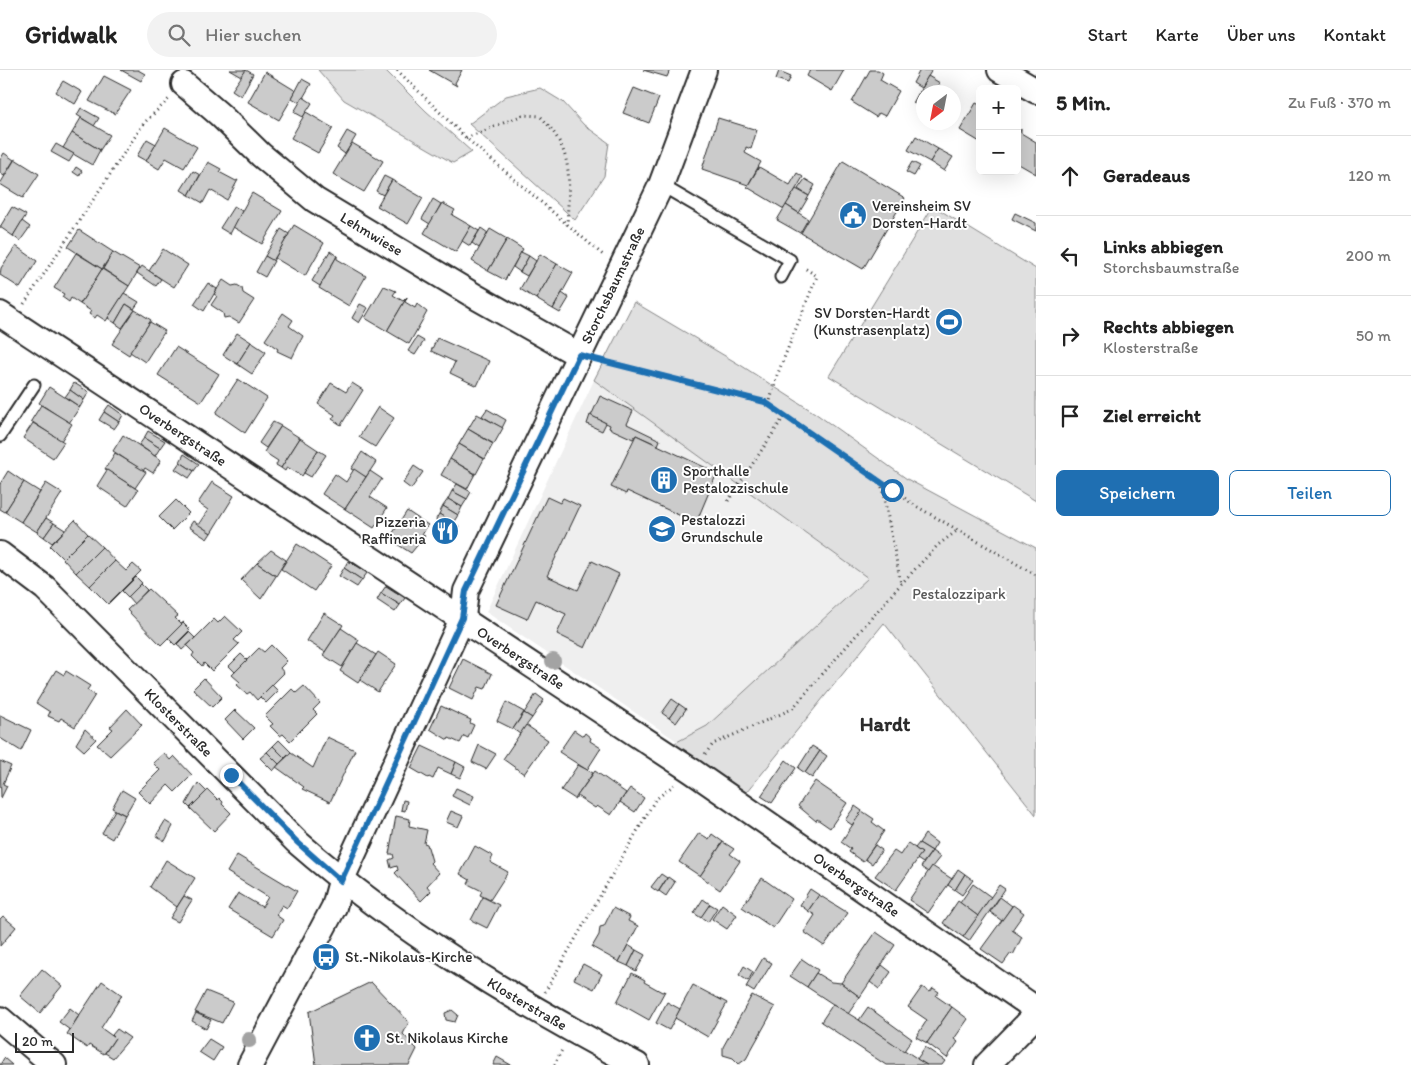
<!DOCTYPE html>
<html lang="de">
<head>
<meta charset="utf-8">
<style>
	body { margin:0; font-family:Itim,sans-serif; background:#f2f2f2; color:#222 }
	.controls { position:absolute; right:15px; top:15px; display:grid; overflow:hidden; border-radius:8px; box-shadow:0 5px 20px #0002 }
	.controls button { width:45px; height:45px; display:grid; place-items:center; padding:0; border:0; border-bottom:1px solid #e0e0e0; background:#fff; color:#222; font:25px sans-serif }
	.compass { position:absolute; left:916px; top:15px; width:45px; height:45px; border-radius:50%; background:#fff; box-shadow:0 5px 20px #0002; rotate:212deg }
	.scale { position:absolute; left:15px; bottom:12px; width:59px; box-sizing:border-box; padding-left:5px; border:2px solid #2b2b2b; border-top:0; font-size:14px; line-height:18px; white-space:nowrap; color:#2b2b2b; -webkit-text-stroke:4px #fff; paint-order:stroke }
	.stop { position:absolute; width:15px; height:15px; margin:-11px; border:4px solid #1f6fb2; border-radius:50%; background:#fff }
	.stop.end { background:#1f6fb2; border-color:#fff; box-shadow:0 1px 5px #0008 }
	.list { margin:0; padding:0; list-style:none }
	h2 { display:flex; justify-content:space-between; align-items:center; height:65px; margin:0; padding:0 20px; font-size:21px }
	h2 small { font-size:16px; font-weight:400; color:#767676 }
	.list li { display:grid; grid-template-columns:32px 1fr auto; gap:15px; align-items:center; box-sizing:border-box; height:80px; padding:0 20px; border-top:1px solid #e0e0e0 }
	.list b { display:block; font-size:19px; white-space:nowrap }
	.list p { margin:0; font-size:16px; white-space:nowrap; color:#767676 }
	.list em { font-size:16px; font-style:normal; color:#767676 }
	.actions { display:flex; gap:10px; padding:15px 20px }
	.actions a { flex:1; padding:11px 0; border:1px solid #1f6fb2; border-radius:8px; text-align:center; font-size:18px; color:#1f6fb2 }
	.actions .main { background:#1f6fb2; color:#fff }
	.icon { flex:none; width:28px; height:28px; fill:none; stroke:currentColor; stroke-width:2; stroke-linecap:round; stroke-linejoin:round }
	.map { position:relative; flex:none; width:1036px; height:995px; overflow:hidden }
	header { display:flex; align-items:center; gap:30px; box-sizing:border-box; height:70px; padding:0 25px; background:#fff; border-bottom:1px solid #e0e0e0 }
	header strong { font-size:24px }
	nav { display:flex; gap:28px; margin-inline-start:auto; font-size:18px }
	.search { width:350px; height:45px; background:#f2f2f2; display:flex; align-items:center; gap:12px; box-sizing:border-box; padding:0 18px; border-radius:28px; color:#767676; font-size:19px }
	main { display:flex }
	aside { flex:1; background:#fff }
	.map>svg:first-child { display:block }
</style>
</head>
<body>
<header>
<strong>Gridwalk</strong>
<div class="search"><svg class="icon" aria-label="search" viewBox="0 0 24 24"><circle cx="10" cy="10" r="6"/><path d="M15 15l6 6"/></svg>Hier suchen</div>
<nav><a>Start</a><a>Karte</a><a>Über uns</a><a>Kontakt</a></nav>
</header>
<main>
<div class="map">
<svg width="1036" height="995" viewBox="0 0 1036 995">
	<rect width="100%" height="100%" fill="#fff"/>
	<filter id="ink" filterUnits="userSpaceOnUse"><feTurbulence type="fractalNoise" baseFrequency=".02" numOctaves="2"/><feDisplacementMap in="SourceGraphic" scale="10" xChannelSelector="R" yChannelSelector="G"/><feConvolveMatrix kernelMatrix="1 2 1 2 8 2 1 2 1" color-interpolation-filters="sRGB"/></filter>
	<g filter="url(#ink)">
		<polygon fill="#efefef" points="594,310 868,508 707,656 677,671 486,542"/>
		<g fill="#e0e0e0" stroke="#868686">
			<polygon points="318,0 385,0 426,41 472,82 453,93 344,30"/>
			<polygon points="540,18 563,32 584,55 609,73 604,106 575,150 469,54 506,26"/>
			<polygon points="933,136 1036,199 1036,431 829,306"/>
			<polygon points="634,232 742,296 815,343 907,409 1036,478 1036,745 884,553 743,727 669,676 707,656 868,508 594,310"/>
		</g>
		<g fill="#cbcbcb" stroke="#2b2b2b">
			<polygon points="121,0 138,0 145,4 141,11"/>
			<polygon points="230,0 246,0 242,7"/>
			<polygon points="246,0 253,4 241,26 232,20"/>
			<polygon points="429,0 462,0 455,13 457,16"/>
			<polygon points="643,0 670,0 667,7"/>
			<polygon points="810,0 844,0 832,21 807,6"/>
			<polygon points="870,0 878,0 883,3 880,10 899,21 885,46 879,43 876,47 852,32"/>
			<polygon points="920,0 932,0 921,18 913,13"/>
			<polygon points="779,1 791,6 788,13 776,9"/>
			<polygon points="265,2 296,21 279,50 248,32"/>
			<polygon points="104,6 131,20 115,44 89,31"/>
			<polygon points="928,6 940,13 938,15 951,22 924,22 924,39 913,33"/>
			<polygon points="302,9 311,14 300,33 292,28"/>
			<polygon points="63,11 82,22 75,34 56,22"/>
			<polygon points="634,18 659,28 649,53 623,43"/>
			<polygon points="303,27 312,33 303,47 294,42"/>
			<polygon points="976,33 980,35 980,72 960,60"/>
			<polygon points="81,38 99,48 94,56 77,45"/>
			<polygon points="306,42 333,58 318,83 291,68"/>
			<polygon points="81,48 110,65 100,80 72,63"/>
			<polygon points="718,48 757,60 751,79 746,77 745,83 761,92 748,115 702,99"/>
			<polygon points="165,58 197,77 184,98 166,88 159,99 146,91"/>
			<polygon points="1021,59 1021,63 1036,72 1036,104 1017,93 1017,66"/>
			<polygon points="347,61 356,66 345,84 337,78"/>
			<polygon points="72,63 100,80 92,95 63,78"/>
			<polygon points="916,66 938,79 930,92 908,80"/>
			<polygon points="147,69 156,74 146,91 137,86"/>
			<polygon points="352,73 383,91 364,122 333,104"/>
			<polygon points="56,74 74,84 69,92 51,82"/>
			<polygon points="938,79 953,87 944,101 930,92"/>
			<polygon points="4,83 14,90 4,106 0,103 0,90"/>
			<polygon points="15,89 39,104 23,128 0,114"/>
			<polygon points="843,91 905,128 863,199 801,163"/>
			<polygon points="208,92 221,99 219,102 236,111 238,110 227,130 210,120 203,133 189,125"/>
			<polygon points="912,92 920,96 914,106 906,102"/>
			<polygon points="76,97 82,101 79,106 73,102"/>
			<polygon points="759,97 790,115 797,103 803,107 784,139 747,117"/>
			<polygon points="193,101 200,105 189,125 181,120"/>
			<polygon points="384,106 392,110 383,125 376,121"/>
			<polygon points="805,109 815,115 809,126 798,119"/>
			<polygon points="392,110 423,128 408,154 377,136"/>
			<polygon points="796,119 809,126 799,143 786,135"/>
			<polygon points="252,123 282,141 262,174 233,157"/>
			<polygon points="433,129 441,134 430,154 422,149"/>
			<polygon points="442,133 455,140 452,145 471,156 456,182 424,163"/>
			<polygon points="786,135 808,149 800,163 777,150"/>
			<polygon points="234,136 242,141 230,164 220,158"/>
			<polygon points="12,137 26,145 13,166 0,157"/>
			<polygon points="1015,143 1036,153 1036,161 1012,149"/>
			<polygon points="22,151 30,157 20,171 13,166"/>
			<polygon points="294,155 324,173 305,206 275,188"/>
			<polygon points="471,156 479,161 470,176 462,171"/>
			<polygon points="481,158 488,163 479,178 472,173"/>
			<polygon points="281,159 289,164 273,191 265,186"/>
			<polygon points="490,159 507,169 488,201 472,191"/>
			<polygon points="79,160 113,182 102,199 68,177"/>
			<polygon points="507,169 523,179 505,210 488,201"/>
			<polygon points="16,176 37,191 20,218 0,205 1,198"/>
			<polygon points="163,179 188,195 174,217 149,201"/>
			<polygon points="330,181 337,186 320,216 312,211"/>
			<polygon points="113,182 140,198 129,216 103,199"/>
			<polygon points="521,182 529,186 520,202 513,197"/>
			<polygon points="76,183 102,199 80,234 71,228 69,232 62,227 64,224 54,218"/>
			<polygon points="540,184 557,194 536,229 520,219"/>
			<polygon points="265,186 274,191 265,207 256,202"/>
			<polygon points="337,186 337,189 366,206 349,236 319,218"/>
			<polygon points="529,186 536,191 527,206 520,202"/>
			<polygon points="557,194 573,203 553,239 536,229"/>
			<polygon points="142,196 161,209 156,216 137,203"/>
			<polygon points="102,199 129,216 106,251 97,245 95,248 89,244 91,241 80,234"/>
			<polygon points="223,210 232,216 237,215 242,218 243,223 254,230 239,253 229,247 224,248 223,243 211,235 217,226 214,224"/>
			<polygon points="208,213 217,219 204,241 194,234"/>
			<polygon points="384,216 396,221 393,225 403,231 407,227 387,261 365,248"/>
			<polygon points="124,223 139,232 134,239 126,234 115,253 108,248"/>
			<polygon points="562,223 569,228 560,243 553,239"/>
			<polygon points="407,227 405,232 415,238 417,234 427,242 409,274 387,261"/>
			<polygon points="126,234 135,240 122,258 115,253"/>
			<polygon points="360,234 368,238 359,253 352,248"/>
			<polygon points="135,240 151,250 129,285 112,274"/>
			<polygon points="283,243 293,250 289,256 303,266 292,288 277,281 278,279 265,270"/>
			<polygon points="150,252 165,261 145,292 130,282"/>
			<polygon points="237,263 251,272 237,294 223,285"/>
			<polygon points="417,267 424,271 415,285 408,281"/>
			<polygon points="437,268 489,291 477,316 450,303 455,292 431,281"/>
			<polygon points="251,272 266,282 252,304 237,294"/>
			<polygon points="176,277 219,304 201,332 158,305"/>
			<polygon points="238,309 267,328 245,363 216,343"/>
			<polygon points="74,313 89,322 84,330 70,320"/>
			<polygon points="331,313 346,322 352,313 363,320 341,355 332,349 335,345 318,334"/>
			<polygon points="49,317 80,337 69,353 39,333"/>
			<polygon points="70,320 84,330 80,337 65,327"/>
			<polygon points="600,326 633,341 627,354 660,370 658,375 636,365 633,369 609,358 610,355 591,346"/>
			<polygon points="41,335 72,354 61,371 31,351"/>
			<polygon points="109,335 123,345 119,352 104,342"/>
			<polygon points="378,337 394,348 375,377 359,367"/>
			<polygon points="487,339 506,350 502,358 482,346"/>
			<polygon points="104,342 119,352 114,359 99,350"/>
			<polygon points="477,344 503,358 494,374 468,359"/>
			<polygon points="590,345 606,353 602,361 587,354"/>
			<polygon points="273,352 281,356 266,378 259,373"/>
			<polygon points="33,353 64,372 53,388 23,368"/>
			<polygon points="281,356 300,368 281,398 276,395 278,391 264,382"/>
			<polygon points="468,359 493,374 485,389 459,374"/>
			<polygon points="148,361 165,371 160,378 144,368"/>
			<polygon points="123,365 161,390 153,403 145,398 143,401 113,381"/>
			<polygon points="636,365 717,403 696,453 627,421 626,424 611,417"/>
			<polygon points="144,368 160,378 155,386 139,375"/>
			<polygon points="300,368 318,380 302,406 287,397 285,401 281,398"/>
			<polygon points="459,374 484,389 476,404 450,389"/>
			<polygon points="318,380 326,385 311,407 304,403"/>
			<polygon points="362,382 376,392 366,407 351,399"/>
			<polygon points="115,383 146,402 135,418 105,399"/>
			<polygon points="184,384 199,394 194,401 180,392"/>
			<polygon points="450,389 475,404 467,419 441,405"/>
			<polygon points="180,392 194,401 189,408 175,399"/>
			<polygon points="414,396 423,402 411,419 403,413"/>
			<polygon points="354,399 366,407 345,439 322,424 335,404 346,412"/>
			<polygon points="107,400 138,420 127,436 97,416"/>
			<polygon points="8,401 24,412 5,442 0,439 0,414"/>
			<polygon points="370,401 382,409 370,427 387,438 374,458 345,439"/>
			<polygon points="24,412 40,422 21,452 5,442"/>
			<polygon points="212,412 234,426 211,463 198,455 208,440 198,433"/>
			<polygon points="46,413 62,423 37,462 21,452"/>
			<polygon points="457,414 471,422 467,429 452,421"/>
			<polygon points="452,421 467,429 462,437 448,429"/>
			<polygon points="547,427 560,433 563,428 580,436 547,506 578,520 592,491 619,504 585,578 557,564 566,544 536,530 527,549 496,535"/>
			<polygon points="448,429 462,437 458,445 443,436"/>
			<polygon points="176,430 189,443 172,460 159,447"/>
			<polygon points="443,436 458,445 453,453 439,444"/>
			<polygon points="407,441 428,455 422,465 425,466 411,483 389,469"/>
			<polygon points="439,444 459,456 450,472 435,463 439,458 436,449"/>
			<polygon points="46,448 54,453 44,467 37,462"/>
			<polygon points="75,450 88,464 63,489 50,476"/>
			<polygon points="193,451 211,463 207,469 189,457"/>
			<polygon points="54,453 65,460 52,473 44,467"/>
			<polygon points="88,464 102,477 76,503 63,489"/>
			<polygon points="297,474 331,496 314,521 281,499"/>
			<polygon points="102,477 115,491 90,516 76,503"/>
			<polygon points="271,480 286,490 276,506 257,493"/>
			<polygon points="115,491 126,501 133,494 141,501 108,534 90,516"/>
			<polygon points="348,491 367,503 362,510 344,498"/>
			<polygon points="257,493 276,506 261,529 241,510"/>
			<polygon points="344,498 362,510 357,517 339,506"/>
			<polygon points="136,507 142,513 128,527 122,521"/>
			<polygon points="141,514 147,520 134,534 128,527"/>
			<polygon points="386,516 405,528 400,535 381,523"/>
			<polygon points="149,519 178,546 175,548 181,554 184,552 161,575 127,540"/>
			<polygon points="381,523 400,535 395,542 377,530"/>
			<polygon points="324,543 343,555 325,582 307,571"/>
			<polygon points="225,546 242,562 234,570 239,574 212,601 204,593 202,596 192,586 194,583 187,576 214,549 218,553"/>
			<polygon points="183,553 190,560 175,575 168,568"/>
			<polygon points="341,558 359,570 342,597 323,585"/>
			<polygon points="189,562 195,568 182,580 177,574"/>
			<polygon points="357,573 376,585 358,613 340,601"/>
			<polygon points="271,575 287,591 280,598 284,603 257,630 250,622 247,624 237,615 240,612 232,605 259,578 264,582"/>
			<polygon points="378,582 396,594 378,622 360,610"/>
			<polygon points="241,584 247,590 235,602 229,596"/>
			<polygon points="463,589 492,604 485,619 479,617 473,630 449,618"/>
			<polygon points="56,600 64,605 66,601 90,616 87,620 95,625 75,657 61,648 59,651 48,646 50,642 36,633"/>
			<polygon points="204,608 222,627 212,637 193,619"/>
			<polygon points="272,615 278,621 266,633 260,627"/>
			<polygon points="304,616 320,633 313,640 317,644 290,671 283,664 280,666 270,656 273,654 265,646 292,619 296,623"/>
			<polygon points="536,624 544,630 532,648 524,643"/>
			<polygon points="672,629 679,634 669,648 662,643"/>
			<polygon points="506,632 524,642 513,659 497,651"/>
			<polygon points="679,634 686,639 676,653 669,648"/>
			<polygon points="441,636 471,650 470,653 474,655 468,668 464,666 460,673 449,668 448,670 430,659"/>
			<polygon points="127,639 142,655 110,686 97,675 113,659 110,657"/>
			<polygon points="235,640 254,658 243,669 225,650"/>
			<polygon points="524,643 532,648 520,664 513,659"/>
			<polygon points="0,645 31,660 21,681 0,668"/>
			<polygon points="526,655 548,670 524,704 503,689"/>
			<polygon points="85,659 96,669 84,681 76,674"/>
			<polygon points="574,660 583,666 585,663 591,668 590,671 601,678 587,700 559,682"/>
			<polygon points="327,667 355,680 330,732 302,719 304,717 276,697 291,683 313,698"/>
			<polygon points="279,670 291,682 285,688 273,676"/>
			<polygon points="479,675 496,684 486,699 472,692"/>
			<polygon points="273,676 285,688 279,694 267,682"/>
			<polygon points="422,676 456,692 451,704 438,698 433,709 429,707 428,708 411,698"/>
			<polygon points="812,676 820,681 805,703 798,698"/>
			<polygon points="820,681 827,686 812,708 805,703"/>
			<polygon points="267,682 279,694 273,701 260,688"/>
			<polygon points="164,683 170,690 174,686 192,705 175,722 168,715 150,734 138,722 160,700 153,693"/>
			<polygon points="786,690 796,698 772,733 761,726"/>
			<polygon points="0,691 11,696 3,714 7,716 1,728"/>
			<polygon points="456,692 465,697 460,708 451,704"/>
			<polygon points="578,695 593,703 575,729 561,720"/>
			<polygon points="595,701 626,723 611,745 597,736 595,738 577,726"/>
			<polygon points="815,711 847,733 830,758 817,749 816,751 798,736"/>
			<polygon points="198,713 207,722 190,738 186,734"/>
			<polygon points="456,718 474,726 470,735 452,726"/>
			<polygon points="630,718 644,728 635,742 620,732"/>
			<polygon points="122,720 135,728 125,745 112,738"/>
			<polygon points="208,720 218,730 219,728 223,732 222,734 231,743 214,761 190,738"/>
			<polygon points="403,730 407,731 405,741 401,740"/>
			<polygon points="855,736 862,741 852,755 845,750"/>
			<polygon points="115,740 125,745 112,769 102,763"/>
			<polygon points="451,741 463,746 458,757 446,752"/>
			<polygon points="862,741 874,749 872,752 884,761 863,792 849,782 851,779 841,772"/>
			<polygon points="396,746 410,749 409,756 427,760 424,773 427,774 432,791 430,793 439,803 427,816 431,821 421,831 395,803 398,800 397,796 391,798 389,790 394,788 393,784 389,784"/>
			<polygon points="165,751 173,756 165,771 156,766"/>
			<polygon points="699,763 709,769 712,764 723,772 700,806 679,792"/>
			<polygon points="925,764 937,773 932,781 919,773"/>
			<polygon points="723,772 734,779 730,784 740,791 720,820 700,806"/>
			<polygon points="908,773 922,783 896,820 875,806 894,781 900,785"/>
			<polygon points="919,773 932,781 923,793 917,789 922,783 915,778"/>
			<polygon points="875,775 882,780 872,794 865,789"/>
			<polygon points="475,776 493,786 490,792 508,802 490,830 480,825 482,821 468,814 470,810 460,804"/>
			<polygon points="932,781 940,787 928,802 921,797"/>
			<polygon points="237,785 297,821 287,838 282,835 276,845 283,850 273,866 228,839 238,823 262,837 268,827 227,802"/>
			<polygon points="166,790 195,808 177,837 150,817"/>
			<polygon points="932,796 952,809 928,843 909,830"/>
			<polygon points="958,799 965,804 955,820 948,815"/>
			<polygon points="661,804 667,808 658,822 651,817"/>
			<polygon points="965,804 973,810 962,825 955,820"/>
			<polygon points="668,807 675,812 666,826 659,821"/>
			<polygon points="762,808 792,829 773,858 742,837"/>
			<polygon points="973,814 991,827 978,846 960,833"/>
			<polygon points="999,815 1005,819 969,871 963,867"/>
			<polygon points="810,819 819,825 808,841 800,835"/>
			<polygon points="819,825 848,843 824,876 804,862 815,845 808,841"/>
			<polygon points="184,826 192,830 178,852 170,848"/>
			<polygon points="483,827 499,835 487,858 471,850"/>
			<polygon points="1000,827 1012,836 1002,851 990,842"/>
			<polygon points="703,829 710,834 701,848 694,843"/>
			<polygon points="958,831 978,846 963,867 943,853"/>
			<polygon points="710,834 717,838 708,852 701,847"/>
			<polygon points="722,834 737,845 727,859 712,849"/>
			<polygon points="1013,835 1024,843 1012,860 1022,867 1013,885 1011,883 1003,894 981,879"/>
			<polygon points="613,838 630,847 628,851 638,856 619,892 592,877 599,865 600,857 604,856"/>
			<polygon points="3,846 16,857 0,876 0,849"/>
			<polygon points="876,862 895,875 860,927 841,913"/>
			<polygon points="628,875 636,880 628,896 619,892"/>
			<polygon points="636,880 645,885 636,901 628,896"/>
			<polygon points="763,888 772,893 754,922 746,917"/>
			<polygon points="802,889 818,900 807,917 790,906"/>
			<polygon points="583,894 602,904 594,919 574,909"/>
			<polygon points="882,895 891,902 879,919 870,912"/>
			<polygon points="744,896 753,902 748,911 739,905"/>
			<polygon points="42,899 62,916 40,943 20,926"/>
			<polygon points="632,903 645,910 644,912 662,922 665,921 649,950 617,932"/>
			<polygon points="816,903 831,912 841,913 860,927 848,944 807,917"/>
			<polygon points="102,911 122,925 101,958 115,968 104,984 89,975 87,978 67,964"/>
			<polygon points="371,912 409,952 403,964 417,979 409,995 316,995 309,942"/>
			<polygon points="693,915 727,933 708,967 675,948"/>
			<polygon points="922,917 930,922 933,918 939,922 936,926 952,937 927,973 916,967 927,950 908,937"/>
			<polygon points="206,921 233,932 222,953 195,942"/>
			<polygon points="752,925 775,937 746,989 739,994 733,988 723,985 723,977"/>
			<polygon points="667,932 680,939 669,960 656,953"/>
			<polygon points="833,934 859,950 927,995 886,995 821,952"/>
			<polygon points="868,937 912,969 904,981 859,950"/>
			<polygon points="952,937 968,949 954,969 958,972 947,988 927,973"/>
			<polygon points="70,938 79,945 70,960 59,952"/>
			<polygon points="452,940 458,945 455,952 446,950 445,943"/>
			<polygon points="196,943 211,950 206,959 192,951"/>
			<polygon points="117,959 130,968 113,988 105,983 115,968 112,965"/>
			<polygon points="209,969 222,977 213,991 199,982"/>
			<polygon points="925,977 945,991 942,995 927,995 917,989"/>
			<polygon points="497,987 511,995 493,995"/>
			<polygon points="4,988 12,995 0,995"/>
		</g>
		<g fill="none" stroke-linecap="round" stroke-linejoin="round">
			<g stroke="#2b2b2b" stroke-width="15">
				<g id="lane">
					<polyline points="661,115 790,190 781,207"/>
					<polyline points="0,366 34,315"/>
				</g>
			</g>
			<g stroke="#2b2b2b" stroke-width="28">
				<g id="street">
					<polyline points="1000,0 1036,21"/>
					<path id="s1" d="M184,14l36,31 41,40 54,45 163,98 101,57"/>
					<path id="s2" d="M0,244l692,457 344,238"/>
					<path id="s3" d="M0,484l45,34 252,254c102,89 220,160 340,223"/>
					<polyline points="0,949 54,995"/>
					<path id="s4" d="M250,995l84,-158 7,-26 122,-264 3,-26 195,-406 43,-115"/>
					<polyline points="987,995 1036,945"/>
				</g>
			</g>
			<g stroke="#2b2b2b" stroke-width="3" stroke-dasharray="1 4" stroke-linecap="butt">
				<polyline points="397,0 466,68 603,185"/>
				<path d="M466,68l57,-23 17,1c35,36 29,62 27,109"/>
				<polyline points="24,234 144,53 170,28"/>
				<polyline points="600,290 765,332 916,436 1036,505"/>
				<polyline points="769,335 776,308 817,206 803,197"/>
				<polyline points="881,412 901,514"/>
				<polyline points="728,431 785,345"/>
				<polyline points="705,684 713,674 792,639 901,514 938,475 958,460"/>
				<polyline points="545,922 655,730 674,715"/>
				<polyline points="554,995 563,978"/>
			</g>
			<use href="#lane" stroke="#fff" stroke-width="11"/>
			<use href="#street" stroke="#fff" stroke-width="24"/>
		</g>
		<g fill="#a3a3a3">
			<circle cx="553" cy="591" r="8"/>
			<circle cx="249" cy="970" r="8"/>
		</g>
	</g>
	<g fill="none" stroke-linecap="round" stroke-linejoin="round" filter="url(#ink)">
		<polyline stroke="#1f6fb2" stroke-width="6" points="231,705 297,772 341,811 462,548 466,521 579,285 765,332 892,420"/>
	</g>
	<defs>
		<g id="civic-disc" transform="scale(1.4375)"><circle r="9.5" fill="#1f6fb2" stroke="#fff"/><path d="M-.6-6.5H3V-4.5H.6V-3L4-1V1h2V6H-6V1h2V-1L-.6-3ZM-1.2 2.5V6h2.4V2.5Z" fill="#fff"/></g>
		<g id="stadium-disc" transform="scale(1.4375)"><circle r="9.5" fill="#1f6fb2" stroke="#fff"/><path d="M0-5a6.5 5 0 1 0 0 10a6.5 5 0 1 0 0-10ZM-3.5-1.8h7v3.6h-7Z" fill="#fff"/></g>
		<g id="building-disc" transform="scale(1.4375)"><circle r="9.5" fill="#1f6fb2" stroke="#fff"/><path d="M-4-6H4V6H1V3H-1V6H-4ZM-2.5-4.3h1.7v1.8h-1.7ZM.8-4.3h1.7v1.8H.8ZM-2.5-1h1.7V.8h-1.7ZM.8-1h1.7V.8H.8Z" fill="#fff"/></g>
		<g id="school-disc" transform="scale(1.4375)"><circle r="9.5" fill="#1f6fb2" stroke="#fff"/><path d="M0-5L7-2L0 1L-7-2ZM-4 1L0 2.5L4 1V4Q0 6-4 4Z" fill="#fff"/></g>
		<g id="restaurant-disc" transform="scale(1.4375)"><circle r="9.5" fill="#1f6fb2" stroke="#fff"/><path d="M-5-6h1v4h1v-4h1v4h1v-4h1v5L-1.5 .5V6h-2V.5L-5-1ZM5-6V6H3V1.5H1.5Q1.5-4 5-6Z" fill="#fff"/></g>
		<g id="bus-disc" transform="scale(1.4375)"><circle r="9.5" fill="#1f6fb2" stroke="#fff"/><path d="M-5-6H5V4H4V6H2V4H-2V6H-4V4H-5ZM-3.5-4V0h7V-4ZM-3.5 1.2v1.5H-2V1.2ZM2 1.2v1.5H3.5V1.2Z" fill="#fff"/></g>
		<g id="church-disc" transform="scale(1.4375)"><circle r="9.5" fill="#1f6fb2" stroke="#fff"/><path d="M-1.2-6h2.4v3.5h3.3v2.4h-3.3V6h-2.4V-.1h-3.3v-2.4h3.3Z" fill="#fff"/></g>
	</defs>
	<g fill-rule="evenodd">
		<use href="#civic-disc" x="853" y="145"/>
		<use href="#stadium-disc" x="949" y="252"/>
		<use href="#building-disc" x="664" y="410"/>
		<use href="#school-disc" x="662" y="459"/>
		<use href="#restaurant-disc" x="445" y="461"/>
		<use href="#bus-disc" x="326" y="887"/>
		<use href="#church-disc" x="367" y="968"/>
	</g>
	<g text-anchor="middle" stroke-width="4" stroke-linejoin="round" paint-order="stroke">
		<g font-size="15" fill="#2b2b2b" stroke="#fff" text-anchor="start">
			<text x="872" y="141">Vereinsheim SV<tspan x="872" dy="17">Dorsten-Hardt</tspan></text>
			<text x="930" y="248" text-anchor="end">SV Dorsten-Hardt<tspan x="930" dy="17">(Kunstrasenplatz)</tspan></text>
			<text x="683" y="406">Sporthalle<tspan x="683" dy="17">Pestalozzischule</tspan></text>
			<text x="681" y="455">Pestalozzi<tspan x="681" dy="17">Grundschule</tspan></text>
			<text x="426" y="457" text-anchor="end">Pizzeria<tspan x="426" dy="17">Raffineria</tspan></text>
			<text x="345" y="892">St.-Nikolaus-Kirche</text>
			<text x="386" y="973">St. Nikolaus Kirche</text>
		</g>
		<g font-size="15" fill="#2b2b2b" stroke="#fff">
			<text dy="5" stroke="none"><textPath href="#s1" startOffset="241">Lehmwiese</textPath></text>
			<text dy="5" stroke="none"><textPath href="#s4" startOffset="862">Storchsbaumstraße</textPath></text>
			<text dy="5" stroke="none"><textPath href="#s2" startOffset="219">Overbergstraße</textPath></text>
			<text dy="5" stroke="none"><textPath href="#s2" startOffset="624">Overbergstraße</textPath></text>
			<text dy="5" stroke="none"><textPath href="#s3" startOffset="246">Klosterstraße</textPath></text>
			<text dy="5" stroke="none"><textPath href="#s2" startOffset="1029">Overbergstraße</textPath></text>
			<text dy="5" stroke="none"><textPath href="#s3" startOffset="696">Klosterstraße</textPath></text>
		</g>
		<g font-size="15" fill="#585858" stroke="#fff">
			<text x="959" y="529">Pestalozzipark</text>
		</g>
		<g font-size="20" font-weight="bold" fill="#2b2b2b" stroke="#fff">
			<text x="885" y="661">Hardt</text>
		</g>
	</g>
</svg>
<div class="controls">
<button>+</button>
<button>−</button>
</div>
<svg class="compass" viewBox="-18 -18 36 36"><path d="M0-13l5 13h-10z" fill="#e53935"/><path d="M0 13l5-13h-10z" fill="#767676"/></svg>
<div class="scale">20 m</div>
<div class="stop" style="left:892px;top:420px"></div>
<div class="stop end" style="left:231px;top:705px"></div>
</div>
<aside>
<h2>5 Min.<small>Zu Fuß · 370 m</small></h2>
<ul class="list">
<li><svg class="icon" aria-label="ahead" viewBox="0 0 24 24"><path d="M12 20V5M6 11l6-6 6 6"/></svg><div><b>Geradeaus</b></div><em>120 m</em></li>
<li><svg class="icon" aria-label="left" viewBox="0 0 24 24"><path d="M17 20v-9H6M10 6l-5 5 5 5"/></svg><div><b>Links abbiegen</b><p>Storchsbaumstraße</p></div><em>200 m</em></li>
<li><svg class="icon" aria-label="right" viewBox="0 0 24 24"><path d="M7 20v-9h11M14 6l5 5-5 5"/></svg><div><b>Rechts abbiegen</b><p>Klosterstraße</p></div><em>50 m</em></li>
<li><svg class="icon" aria-label="arrive" viewBox="0 0 24 24"><path d="M6 21V4h12l-3 4 3 4H6"/></svg><div><b>Ziel erreicht</b></div></li>
</ul>
<div class="actions"><a class="main">Speichern</a><a>Teilen</a></div>
</aside>
</main>
</body>
</html>
